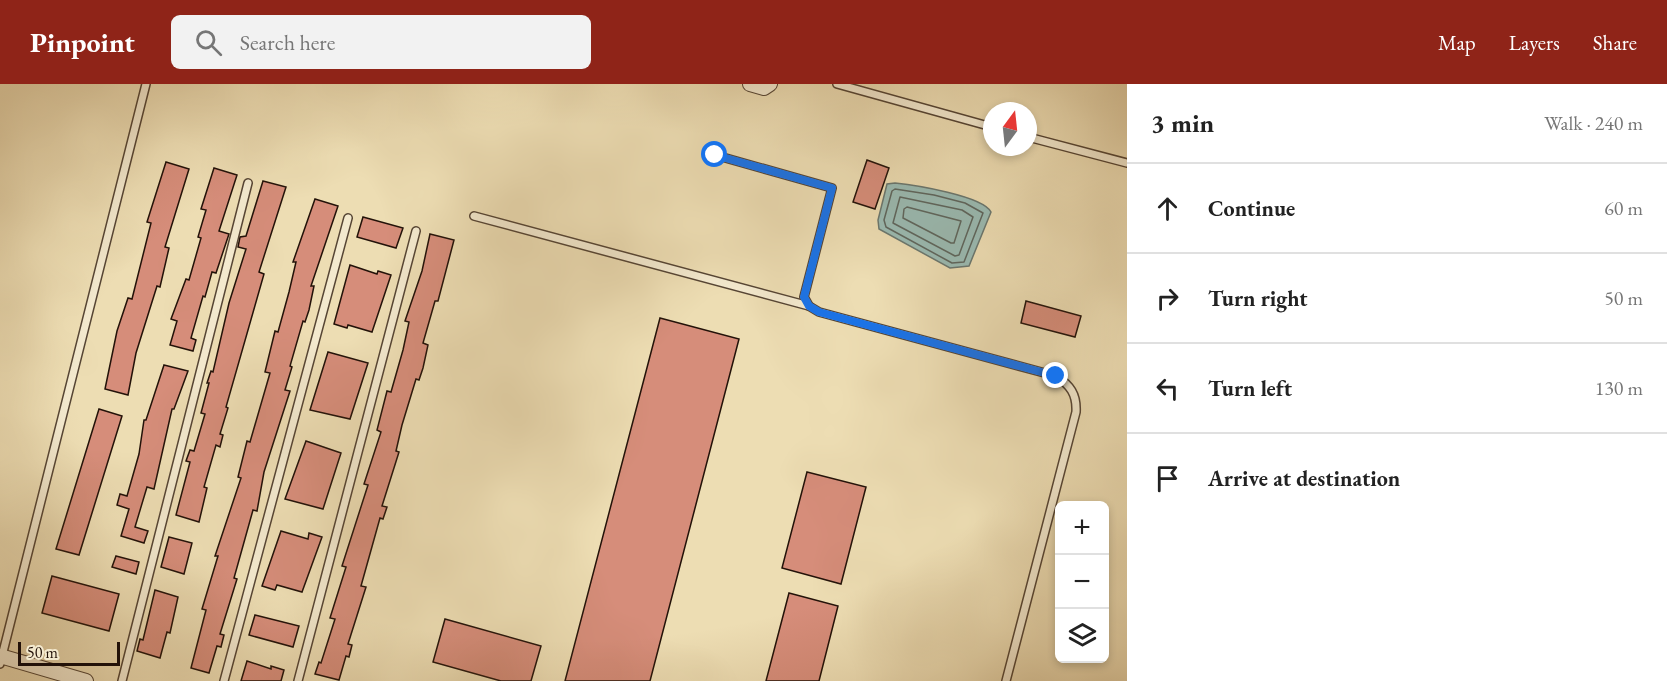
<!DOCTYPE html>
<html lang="en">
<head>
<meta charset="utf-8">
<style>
	body { margin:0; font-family:"EB Garamond",serif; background:#f2f2f2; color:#222 }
	.controls { position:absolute; right:18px; bottom:18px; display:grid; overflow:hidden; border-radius:9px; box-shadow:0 3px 9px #0003 }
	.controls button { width:54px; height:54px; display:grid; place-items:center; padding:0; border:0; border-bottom:2px solid #e0e0e0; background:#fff; color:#222; font:30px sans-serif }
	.compass { position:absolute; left:983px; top:18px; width:54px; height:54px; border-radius:50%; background:#fff; box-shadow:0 3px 9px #0003; rotate:15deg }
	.scale { position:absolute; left:18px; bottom:15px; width:102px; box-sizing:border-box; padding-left:6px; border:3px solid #231209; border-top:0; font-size:16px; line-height:21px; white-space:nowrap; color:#231209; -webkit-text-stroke:4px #f3e9ce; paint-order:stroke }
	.stop { position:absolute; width:18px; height:18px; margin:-14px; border:4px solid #1a73e8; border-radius:50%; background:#fff }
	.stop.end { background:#1a73e8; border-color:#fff; box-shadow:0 2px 6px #0008 }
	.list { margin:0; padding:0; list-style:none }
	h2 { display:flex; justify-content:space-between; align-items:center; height:78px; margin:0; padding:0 24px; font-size:26px }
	h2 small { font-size:20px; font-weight:400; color:#767676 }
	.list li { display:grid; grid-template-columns:39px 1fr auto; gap:18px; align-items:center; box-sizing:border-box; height:90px; padding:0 24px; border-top:2px solid #e0e0e0 }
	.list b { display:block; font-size:22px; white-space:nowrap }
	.list em { font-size:20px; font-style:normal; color:#767676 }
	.icon { flex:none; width:33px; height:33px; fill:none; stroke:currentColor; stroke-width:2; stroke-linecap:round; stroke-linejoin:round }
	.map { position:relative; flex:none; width:1127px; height:597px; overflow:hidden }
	header { display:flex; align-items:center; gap:36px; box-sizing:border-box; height:84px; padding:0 30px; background:#8f2418; color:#fff }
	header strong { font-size:28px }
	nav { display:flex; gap:33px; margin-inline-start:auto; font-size:21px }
	.search { width:420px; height:54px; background:#f2f2f2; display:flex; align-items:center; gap:15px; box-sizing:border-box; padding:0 21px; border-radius:9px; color:#767676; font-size:22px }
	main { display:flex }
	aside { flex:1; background:#fff }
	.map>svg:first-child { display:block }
</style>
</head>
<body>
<header>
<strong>Pinpoint</strong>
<div class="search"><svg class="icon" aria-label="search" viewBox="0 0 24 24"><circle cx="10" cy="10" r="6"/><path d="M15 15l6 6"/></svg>Search here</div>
<nav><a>Map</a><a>Layers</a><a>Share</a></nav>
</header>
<main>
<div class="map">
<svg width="1127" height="597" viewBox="0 0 1127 597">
	<rect width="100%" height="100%" fill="#edddb3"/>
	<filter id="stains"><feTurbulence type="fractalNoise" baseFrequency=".00333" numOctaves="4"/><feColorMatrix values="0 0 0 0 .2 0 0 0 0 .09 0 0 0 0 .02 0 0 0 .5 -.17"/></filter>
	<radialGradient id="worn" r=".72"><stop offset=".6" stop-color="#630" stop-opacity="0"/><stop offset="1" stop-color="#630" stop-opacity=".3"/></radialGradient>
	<path fill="#9abbb3" stroke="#6a776f" stroke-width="1.5" d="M895,99c20,2 88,13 96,29l-22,54 -19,2 -71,-39 -1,-9 9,-36z"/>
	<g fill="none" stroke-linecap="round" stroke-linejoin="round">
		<g stroke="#5e665e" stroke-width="1.5">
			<polygon points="895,105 934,111 965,119 983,129 964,178 952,179 886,143 884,136 892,107"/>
			<polygon points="900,113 962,126 973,133 959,171 955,172 893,139"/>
			<polygon points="907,123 961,137 954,159 951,159 903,134 904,125"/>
		</g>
	</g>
	<g fill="#d68d7a" stroke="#231209" stroke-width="1.5">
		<polygon points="867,76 889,84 875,125 853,118"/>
		<polygon points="166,78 189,85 165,163 169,164 160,203 157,202 136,269 128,311 105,305 117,247 128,214 132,215 151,139 147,138"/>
		<polygon points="214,84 237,91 219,147 229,150 216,189 212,188 205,213 203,212 191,254 196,256 193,267 170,261 177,237 171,235 186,195 189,196 201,154 198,153 206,126 201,125"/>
		<polygon points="263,97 286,103 259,188 264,190 226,323 228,324 220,350 223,351 220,363 216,361 204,403 207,404 199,438 176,431 190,378 186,377 190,366 194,367 205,330 201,329 209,299 207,299 211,287 213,288 229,219 246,165 238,163 240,153 246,152"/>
		<polygon points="315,115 338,122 311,202 314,202 309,226 305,238 303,237 290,282 292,283 285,306 290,307 264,388 257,427 253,426 234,494 237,495 220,550 224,551 221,563 217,562 209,589 191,584 206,526 202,525 218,472 215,472 241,394 238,393 247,357 250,358 270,289 265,288 275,247 278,248 289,208 296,178 293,178"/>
		<polygon points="363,133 403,144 396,164 357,153"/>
		<polygon points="430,150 454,156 438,217 435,217 423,259 428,261 423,284 419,296 416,295 402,341 396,367 399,368 382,422 387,423 383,435 380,434 361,502 366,503 348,560 352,561 349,573 346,572 339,596 315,590 319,578 321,579 335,535 330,534 346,483 342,482 368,401 364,400 381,348 377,346 387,307 391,308 403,266 409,238 405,237 422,187"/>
		<polygon points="350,181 377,190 378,187 391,191 372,248 348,241 347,244 334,240"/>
		<polygon points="1026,217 1081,232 1075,253 1021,239"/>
		<polygon points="660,234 739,255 650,597 565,597"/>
		<polygon points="328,268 368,279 350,335 310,326"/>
		<polygon points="164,281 188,287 174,325 172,325 154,405 147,403 135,443 148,447 144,459 121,452 129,425 117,421 120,410 127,412 139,370 144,336 146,336"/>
		<polygon points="99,325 122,332 79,471 56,465"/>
		<polygon points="306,357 341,369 323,425 285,415"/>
		<polygon points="807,388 866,403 841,500 782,484"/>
		<polygon points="281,447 308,455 309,449 322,453 302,508 277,501 275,506 262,502"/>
		<polygon points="169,453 192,459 184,490 161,483"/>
		<polygon points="116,472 139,478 136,490 112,483"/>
		<polygon points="52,492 119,510 109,547 42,529"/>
		<polygon points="155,506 178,513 170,549 167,548 160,574 137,567 140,555 143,556"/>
		<polygon points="789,509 838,522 819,597 766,597"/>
		<polygon points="255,531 299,542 293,563 249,551"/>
		<polygon points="445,535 541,562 531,597 501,597 433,578"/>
		<polygon points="247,577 271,585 271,582 284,586 281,597 241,597"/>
	</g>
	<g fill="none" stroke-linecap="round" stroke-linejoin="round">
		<g stroke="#564534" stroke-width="10">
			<g id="lane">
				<polyline points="837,0 992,43"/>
				<polyline points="1028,53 1127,79"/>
				<path d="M715,71l117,33 -28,109 5,9 10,6 237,64c14,9 21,18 20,36l-70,269"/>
				<polyline points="474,132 809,222"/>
				<polyline points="0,580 146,0"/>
				<polyline points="122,597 248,99"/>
				<polyline points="224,597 348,134"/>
				<polyline points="298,597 416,147"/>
			</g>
		</g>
		<g stroke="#564534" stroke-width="16">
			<g id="street">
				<polyline points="750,0 764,4 770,0"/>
				<polyline points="0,572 86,597"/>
			</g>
		</g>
		<use href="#lane" stroke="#f3e9ce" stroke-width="7"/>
		<use href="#street" stroke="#f3e9ce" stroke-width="14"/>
	</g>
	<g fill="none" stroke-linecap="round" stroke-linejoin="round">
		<polyline stroke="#1a73e8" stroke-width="8" points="715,71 832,104 804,213 809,222 819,228 1056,292"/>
	</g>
	<rect width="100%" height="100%" filter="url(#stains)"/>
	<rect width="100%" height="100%" fill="url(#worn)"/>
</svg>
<div class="controls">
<button>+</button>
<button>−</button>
<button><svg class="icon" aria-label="layers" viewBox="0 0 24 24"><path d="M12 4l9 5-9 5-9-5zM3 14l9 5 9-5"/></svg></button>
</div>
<svg class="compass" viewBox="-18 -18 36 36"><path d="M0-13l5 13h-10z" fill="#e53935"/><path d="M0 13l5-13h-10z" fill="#767676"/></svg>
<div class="scale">50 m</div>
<div class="stop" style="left:715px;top:71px"></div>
<div class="stop end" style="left:1056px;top:292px"></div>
</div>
<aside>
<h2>3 min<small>Walk · 240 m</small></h2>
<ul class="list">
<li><svg class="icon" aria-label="ahead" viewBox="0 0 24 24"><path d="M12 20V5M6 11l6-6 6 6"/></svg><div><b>Continue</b></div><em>60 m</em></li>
<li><svg class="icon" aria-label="right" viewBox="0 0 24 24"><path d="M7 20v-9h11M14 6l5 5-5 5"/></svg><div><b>Turn right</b></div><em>50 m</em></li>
<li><svg class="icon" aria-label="left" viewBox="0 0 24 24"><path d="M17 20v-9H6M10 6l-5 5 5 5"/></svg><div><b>Turn left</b></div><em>130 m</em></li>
<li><svg class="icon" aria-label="arrive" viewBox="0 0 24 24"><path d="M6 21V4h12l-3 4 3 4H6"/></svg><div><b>Arrive at destination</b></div></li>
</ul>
</aside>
</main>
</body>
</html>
